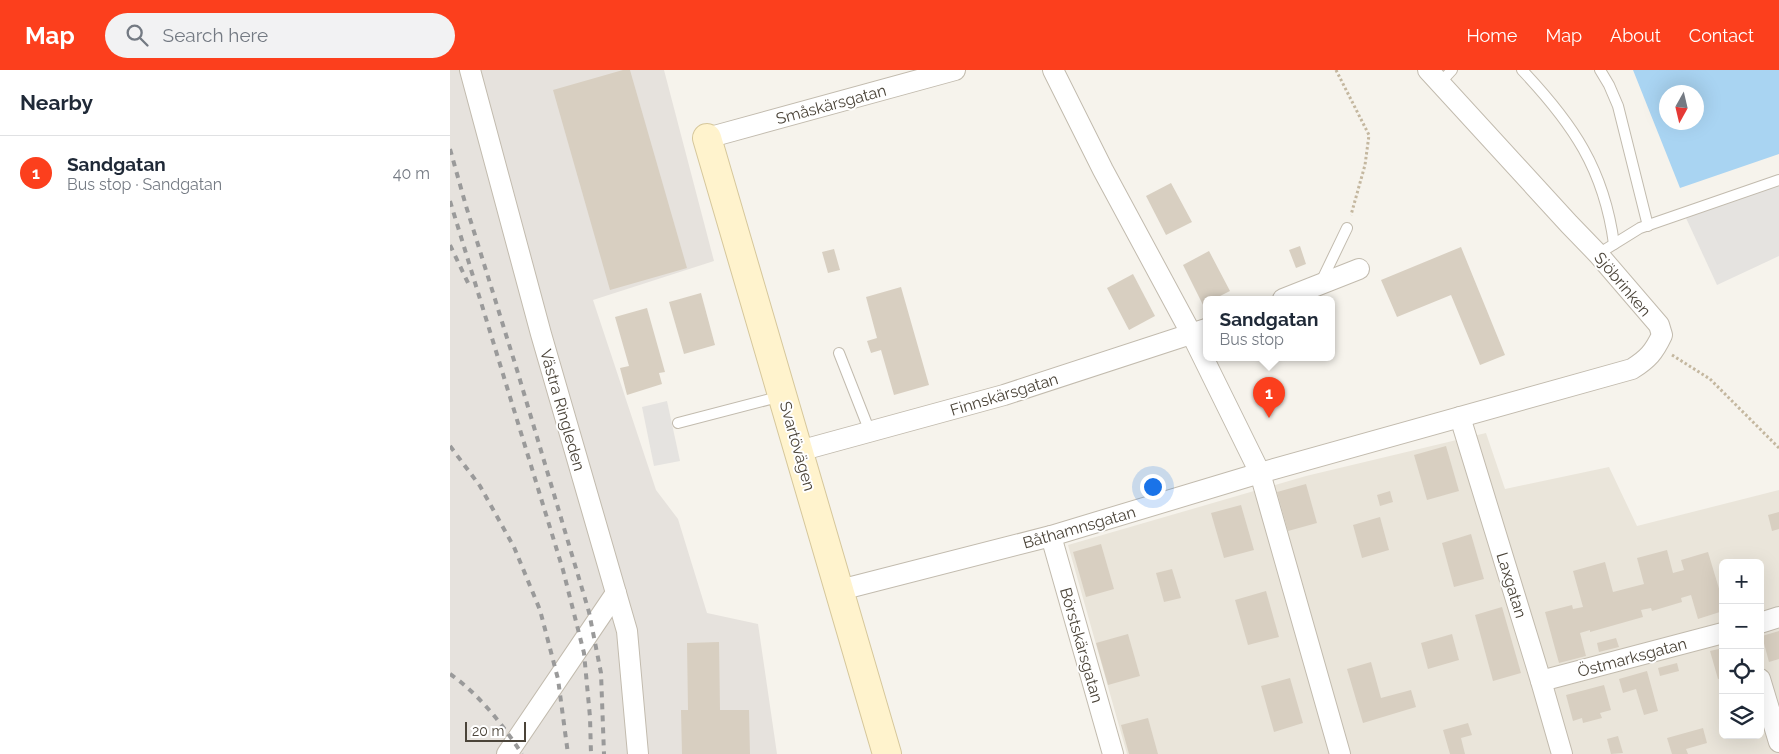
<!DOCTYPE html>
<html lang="en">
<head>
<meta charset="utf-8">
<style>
	body { margin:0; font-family:Raleway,sans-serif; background:#f2f2f3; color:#1f2937 }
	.controls { position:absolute; right:15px; bottom:15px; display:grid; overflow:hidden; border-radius:8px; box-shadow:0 5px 20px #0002 }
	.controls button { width:45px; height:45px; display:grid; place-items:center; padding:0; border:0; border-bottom:1px solid #e0e1e3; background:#fff; color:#1f2937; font:25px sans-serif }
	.compass { position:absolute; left:1209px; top:15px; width:45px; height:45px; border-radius:50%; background:#fff; box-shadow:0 5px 20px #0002; rotate:188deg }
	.scale { position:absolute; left:15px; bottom:12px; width:61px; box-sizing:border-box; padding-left:5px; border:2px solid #4b4439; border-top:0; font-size:14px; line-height:18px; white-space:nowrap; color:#4b4439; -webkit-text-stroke:4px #fff; paint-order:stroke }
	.you { position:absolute; left:702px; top:416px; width:18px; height:18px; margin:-12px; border:4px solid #fff; border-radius:50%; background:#1a73e8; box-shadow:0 0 0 8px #1a73e833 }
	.badge { display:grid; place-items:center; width:32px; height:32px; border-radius:50%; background:#fc3f1d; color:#fff; font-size:16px; font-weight:700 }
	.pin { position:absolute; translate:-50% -41px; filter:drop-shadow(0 1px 2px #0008) }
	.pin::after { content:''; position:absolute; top:26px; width:18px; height:15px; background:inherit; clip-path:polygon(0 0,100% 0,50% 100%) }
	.popup { position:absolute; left:753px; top:226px; width:132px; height:65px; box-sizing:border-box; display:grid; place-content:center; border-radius:8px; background:#fff; filter:drop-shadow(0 1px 4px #0005); font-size:16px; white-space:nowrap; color:#747a83 }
	.popup b { font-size:19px; color:#1f2937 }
	.popup::after { content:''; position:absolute; left:50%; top:100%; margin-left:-10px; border:10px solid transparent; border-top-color:#fff }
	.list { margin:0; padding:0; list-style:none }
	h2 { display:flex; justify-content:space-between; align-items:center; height:65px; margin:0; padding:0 20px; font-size:21px }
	h2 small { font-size:16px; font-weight:400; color:#747a83 }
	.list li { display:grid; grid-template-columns:32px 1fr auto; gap:15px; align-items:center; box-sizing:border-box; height:75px; padding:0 20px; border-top:1px solid #e0e1e3 }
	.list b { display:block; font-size:19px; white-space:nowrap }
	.list p { margin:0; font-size:16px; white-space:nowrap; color:#747a83 }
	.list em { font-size:16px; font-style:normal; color:#747a83 }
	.icon { flex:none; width:28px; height:28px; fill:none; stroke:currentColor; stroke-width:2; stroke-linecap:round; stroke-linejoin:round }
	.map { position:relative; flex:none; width:1329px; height:684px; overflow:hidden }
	header { display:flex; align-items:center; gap:30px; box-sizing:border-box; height:70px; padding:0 25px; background:#fc3f1d; color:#fff }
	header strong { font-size:24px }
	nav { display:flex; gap:28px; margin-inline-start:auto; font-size:18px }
	.search { width:350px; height:45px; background:#f2f2f3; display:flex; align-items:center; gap:12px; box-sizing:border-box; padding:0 18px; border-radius:28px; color:#747a83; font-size:19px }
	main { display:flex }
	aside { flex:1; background:#fff }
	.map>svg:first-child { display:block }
</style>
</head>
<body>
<header>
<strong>Map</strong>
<div class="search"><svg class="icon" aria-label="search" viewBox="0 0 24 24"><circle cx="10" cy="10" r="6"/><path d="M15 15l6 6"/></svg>Search here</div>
<nav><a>Home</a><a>Map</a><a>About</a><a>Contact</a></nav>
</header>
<main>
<aside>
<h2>Nearby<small></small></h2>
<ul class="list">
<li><span class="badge">1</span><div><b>Sandgatan</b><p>Bus stop · Sandgatan</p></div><em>40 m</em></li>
</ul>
</aside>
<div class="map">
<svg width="1329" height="684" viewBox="0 0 1329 684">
	<rect width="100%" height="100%" fill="#f6f3ec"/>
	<path fill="#eae5da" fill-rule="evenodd" d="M1036,363l19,56 104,-22 28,59 142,-36v264h-652l-59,-209 238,-69zM1273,493h37v172h-37z"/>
	<polygon fill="#e6e2dd" points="0,0 214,0 264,191 143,230 206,420 228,449 257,543 308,554 327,684 0,684"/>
	<g fill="#e5e3e0">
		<polygon points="1329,105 1329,186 1267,215 1236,148"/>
		<polygon points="217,331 230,391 204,396 192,337"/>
	</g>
	<path fill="#a9d4f2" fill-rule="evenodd" d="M1183,0h146v84l-99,34zM1216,22h30v30h-30z"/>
	<g fill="#d8cfc1">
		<polygon points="173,0 180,0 237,198 160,220 103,20"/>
		<polygon points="721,113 742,152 716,165 696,126"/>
		<polygon points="850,176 856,194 846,198 839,180"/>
		<polygon points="1011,177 1055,285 1030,295 1001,225 947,247 931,210"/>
		<polygon points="384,179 390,200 378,203 372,182"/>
		<polygon points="759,181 780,221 764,229 756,229 756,233 753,235 733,195"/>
		<polygon points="683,204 705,246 679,260 657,218"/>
		<polygon points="451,217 479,315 444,325 431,280 421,283 417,271 427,268 416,227"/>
		<polygon points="251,223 265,275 234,284 219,232"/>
		<polygon points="197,238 215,302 209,303 212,314 177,325 170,298 179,296 165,247"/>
		<polygon points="996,376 1009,421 977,430 964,385"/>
		<polygon points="856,414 867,453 838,461 827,422"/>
		<polygon points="940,421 943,432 930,436 927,425"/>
		<polygon points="791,435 804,480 774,488 761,443"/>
		<polygon points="1329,442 1329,459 1322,461 1318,445"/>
		<polygon points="930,447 939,480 912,488 903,455"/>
		<polygon points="1021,464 1034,509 1004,517 992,473"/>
		<polygon points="651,474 664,519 636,527 623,482"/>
		<polygon points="1217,480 1223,503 1234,500 1231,490 1258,482 1273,532 1273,541 1248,549 1241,525 1231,528 1232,532 1202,541 1201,538 1191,540 1193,547 1140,562 1140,560 1130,563 1136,586 1109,593 1095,542 1122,535 1123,539 1133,537 1123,501 1155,492 1163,522 1194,514 1187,488"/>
		<polygon points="722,499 731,528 714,532 706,503"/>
		<polygon points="816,521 829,567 798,575 785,530"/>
		<polygon points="1052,537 1071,603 1043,611 1025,545"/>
		<polygon points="1329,561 1329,589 1319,592 1312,566"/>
		<polygon points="678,564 690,606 658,615 646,573"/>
		<polygon points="1002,564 1009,590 978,599 971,573"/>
		<polygon points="1166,568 1169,577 1149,582 1147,573"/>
		<polygon points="269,572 270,640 299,640 300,684 232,684 231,640 238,640 237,573"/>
		<polygon points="1273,578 1273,608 1268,609 1260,581"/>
		<polygon points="921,592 931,628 961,620 966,637 913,653 897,599"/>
		<polygon points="1227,593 1229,601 1210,606 1208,598"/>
		<polygon points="1197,601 1208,641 1194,645 1186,619 1173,623 1169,609"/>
		<polygon points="840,608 853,653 824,662 811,616"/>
		<polygon points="1154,615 1161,640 1150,643 1152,648 1133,653 1132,648 1123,651 1116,625"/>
		<polygon points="698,648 708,684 679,684 671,655"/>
		<polygon points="1018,653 1022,665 1011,668 1015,684 1000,684 993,660"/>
		<polygon points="1253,658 1257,673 1236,679 1238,684 1222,684 1217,668"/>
		<polygon points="1168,666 1173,683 1161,684 1157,669"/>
	</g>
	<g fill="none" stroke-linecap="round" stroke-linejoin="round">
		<g stroke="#c2bbae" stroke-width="12">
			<g id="service">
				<path d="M1072,0c51,54 82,99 92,174"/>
				<polyline points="1150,0 1159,15 1168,36 1198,156"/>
				<polyline points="990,13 1002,0"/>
				<polyline points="1148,184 1190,158 1329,110"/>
				<polyline points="871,212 897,158"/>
				<polyline points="389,283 420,362"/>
				<polyline points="228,353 332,326"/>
			</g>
		</g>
		<g stroke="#c2bbae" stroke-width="22">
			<g id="minor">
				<polyline points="20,0 91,264 177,561 188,684"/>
				<polyline points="603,0 653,100 742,265 810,403 890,684"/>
				<polyline points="257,68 505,0"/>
				<polyline points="833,229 909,199"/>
				<polyline points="1010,347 1091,611 1112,684"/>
				<polyline points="349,381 554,325 756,259"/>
				<polyline points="601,466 663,684"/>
				<path d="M390,520l211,-54 209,-63 372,-104c16,-10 22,-17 30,-34l-3,-10 -61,-71 -29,-30 -141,-154"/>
				<polyline points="1310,553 1329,547"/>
				<polyline points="1310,609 1329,672"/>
				<polyline points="1091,611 1273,563"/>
				<polyline points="57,684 166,523"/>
			</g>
		</g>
		<g stroke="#d6c79b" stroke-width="30">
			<polyline id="secondary" points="257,68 437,684"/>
		</g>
		<g stroke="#c4b79f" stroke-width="3" stroke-dasharray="2.5 2.5" stroke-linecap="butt">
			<polyline points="886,0 919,65 915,95 901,145"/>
			<polyline points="1222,285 1260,309 1329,378"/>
		</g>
		<use href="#service" stroke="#fff" stroke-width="10"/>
		<use href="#minor" stroke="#fff" stroke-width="20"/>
		<use href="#secondary" stroke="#fff3cd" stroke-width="28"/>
		<g stroke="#9a9a9a" stroke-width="4" stroke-dasharray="6 6" stroke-linecap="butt">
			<polyline points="0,79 16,136 67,300 139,542 151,603 154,684"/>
			<polyline points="0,131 113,500 134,583 140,647 141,684"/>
			<polyline points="0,175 19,215"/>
			<polyline points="0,376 30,416 64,477 90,540 108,609 118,684"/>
			<path d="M0,604c29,20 53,51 72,80"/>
		</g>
	</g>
	<g text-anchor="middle" stroke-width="4" stroke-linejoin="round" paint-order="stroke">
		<g font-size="16" fill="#4b4439" stroke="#fff">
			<text transform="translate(381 34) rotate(-15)" y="6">Småskärsgatan</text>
			<text transform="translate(1173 214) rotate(50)" y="6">Sjöbrinken</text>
			<text transform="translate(554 324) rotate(-17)" y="6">Finnskärsgatan</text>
			<text transform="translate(113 340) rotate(74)" y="6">Västra Ringleden</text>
			<text transform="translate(348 376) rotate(74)" y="6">Svartövägen</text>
			<text transform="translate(629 457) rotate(-16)" y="6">Båthamnsgatan</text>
			<text transform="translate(1062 515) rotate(73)" y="6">Laxgatan</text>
			<text transform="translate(632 575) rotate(74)" y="6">Börstskärsgatan</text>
			<text transform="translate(1182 587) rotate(-15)" y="6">Östmarksgatan</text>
		</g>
	</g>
</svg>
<div class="controls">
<button>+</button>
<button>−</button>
<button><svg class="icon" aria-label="locate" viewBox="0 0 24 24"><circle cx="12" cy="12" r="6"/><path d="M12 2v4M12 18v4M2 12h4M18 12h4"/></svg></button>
<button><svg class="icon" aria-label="layers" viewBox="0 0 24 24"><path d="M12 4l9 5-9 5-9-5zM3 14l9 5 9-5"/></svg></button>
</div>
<svg class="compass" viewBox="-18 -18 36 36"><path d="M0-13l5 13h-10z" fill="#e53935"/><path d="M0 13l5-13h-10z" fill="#747a83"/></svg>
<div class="scale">20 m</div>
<div class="you"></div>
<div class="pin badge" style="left:819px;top:348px">1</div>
<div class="popup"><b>Sandgatan</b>Bus stop</div>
</div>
</main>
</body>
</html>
